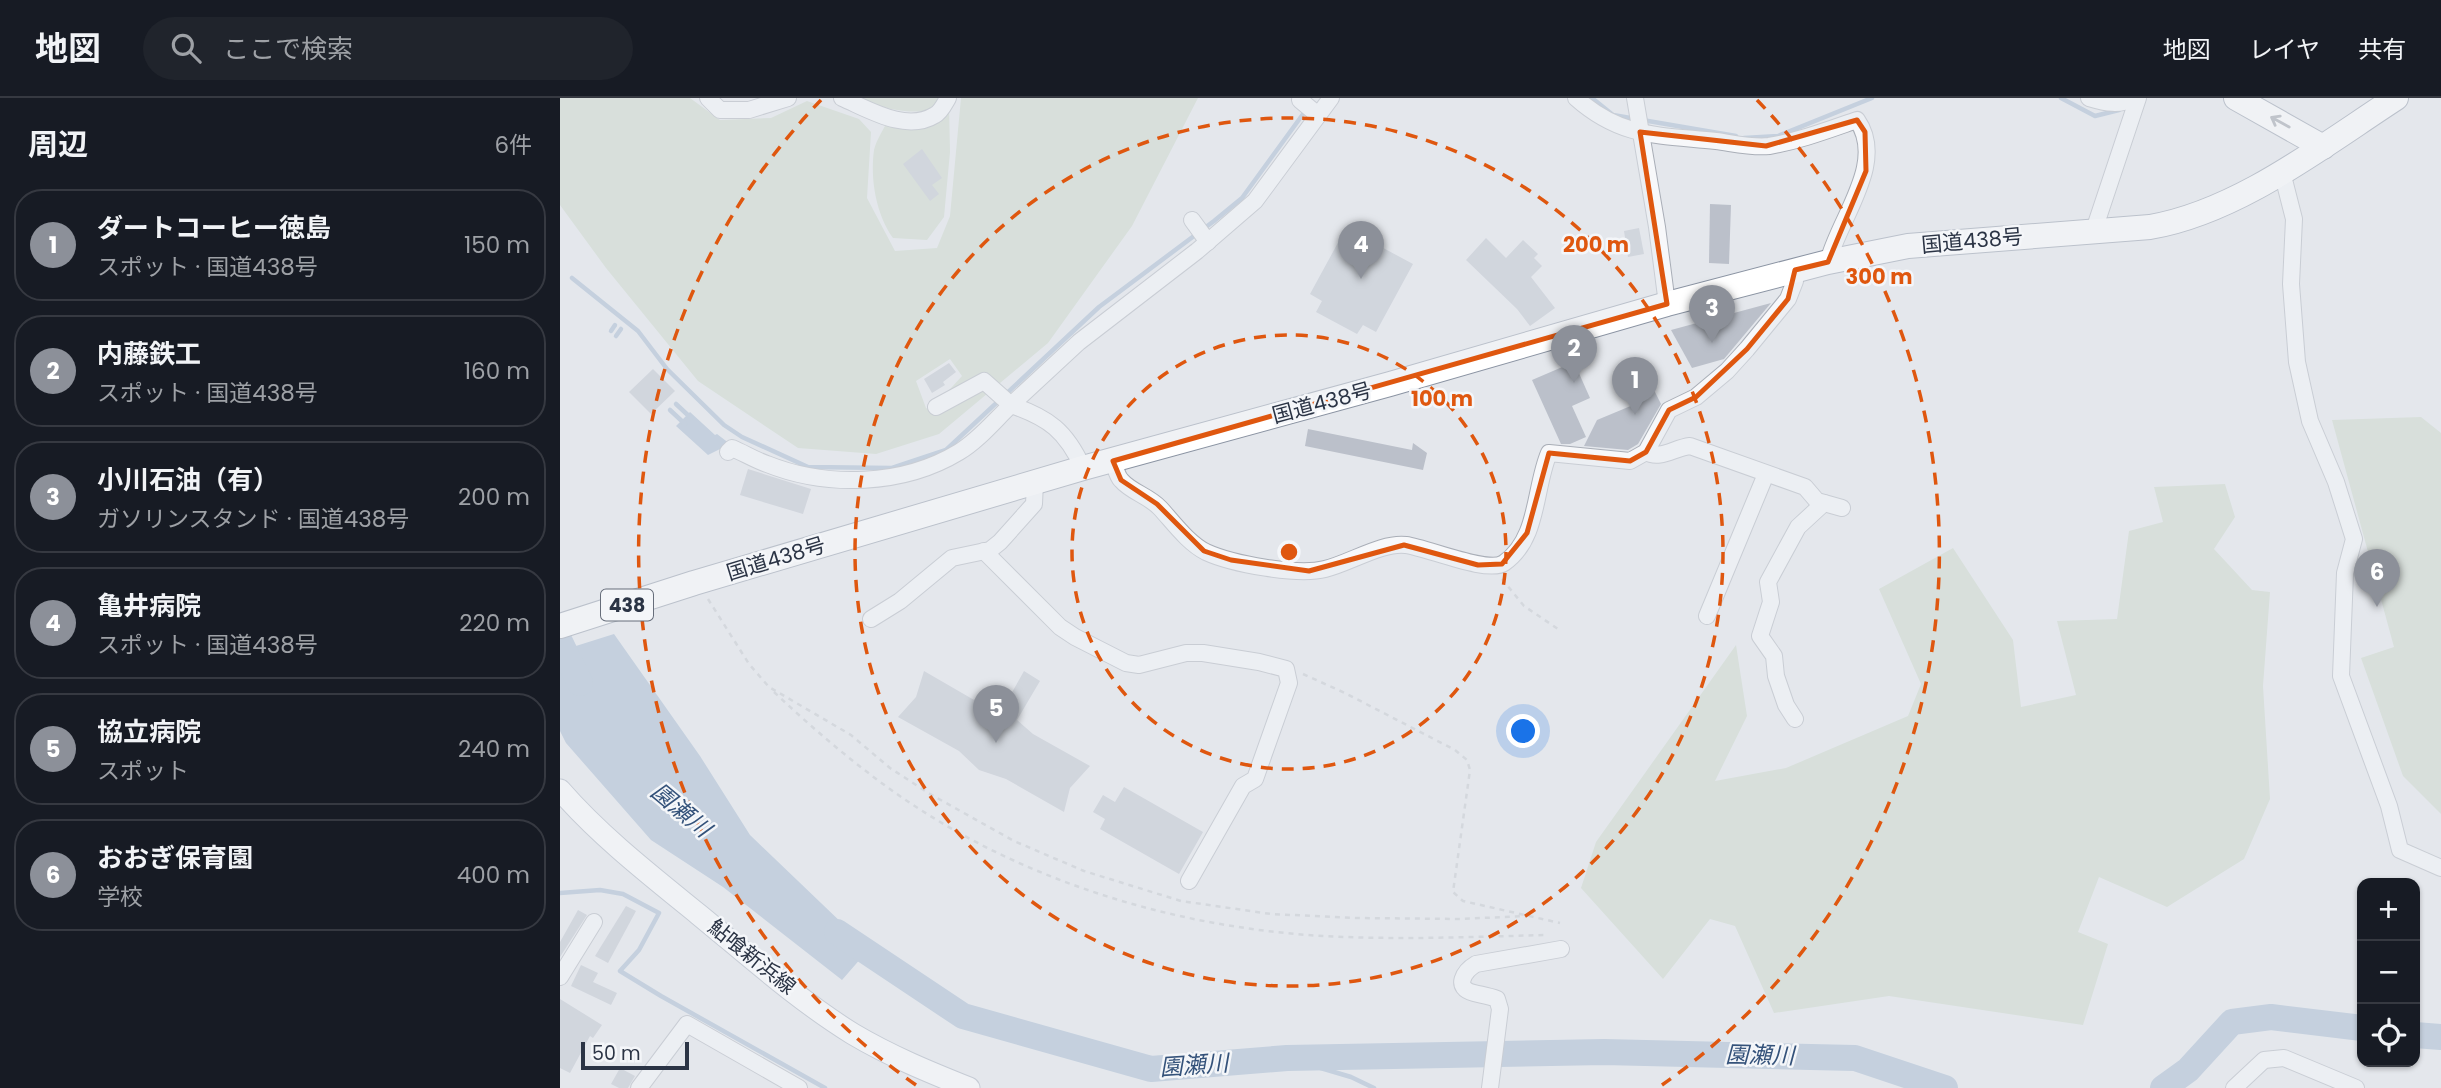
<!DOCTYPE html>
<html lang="ja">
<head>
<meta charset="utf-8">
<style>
	body { margin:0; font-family:Poppins,"Noto Sans JP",sans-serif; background:#20242c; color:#f1f3f6 }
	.controls { position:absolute; right:21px; bottom:21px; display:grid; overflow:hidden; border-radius:14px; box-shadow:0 2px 5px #0004 }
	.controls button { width:63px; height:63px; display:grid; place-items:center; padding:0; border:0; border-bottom:2px solid #363941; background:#171b24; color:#f1f3f6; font:35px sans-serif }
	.scale { position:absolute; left:21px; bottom:18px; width:108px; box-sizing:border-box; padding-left:7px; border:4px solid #2b3445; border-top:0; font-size:19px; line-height:24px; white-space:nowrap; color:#2b3445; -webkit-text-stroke:5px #f4f6f9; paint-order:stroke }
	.you { position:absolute; left:964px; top:634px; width:24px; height:24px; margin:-18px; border:5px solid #fff; border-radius:50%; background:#1a73e8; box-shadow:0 0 0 10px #1a73e833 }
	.badge { display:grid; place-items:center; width:46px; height:46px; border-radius:50%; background:#8c9099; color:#fff; font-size:23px; font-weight:700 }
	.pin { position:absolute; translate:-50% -58px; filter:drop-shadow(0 2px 4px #0008) }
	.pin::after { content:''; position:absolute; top:37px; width:24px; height:21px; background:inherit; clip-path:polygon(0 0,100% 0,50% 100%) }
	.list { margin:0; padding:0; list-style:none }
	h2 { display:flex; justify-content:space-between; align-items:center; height:91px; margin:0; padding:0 28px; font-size:30px }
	h2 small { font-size:23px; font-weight:400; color:#9ea1a6 }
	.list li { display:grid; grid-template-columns:46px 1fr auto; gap:21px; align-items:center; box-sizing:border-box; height:112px; margin:0 14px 14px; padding:0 14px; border:2px solid #363941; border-radius:28px }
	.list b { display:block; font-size:26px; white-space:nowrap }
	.list p { margin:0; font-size:23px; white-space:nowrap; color:#9ea1a6 }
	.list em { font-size:23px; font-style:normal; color:#9ea1a6 }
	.icon { flex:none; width:38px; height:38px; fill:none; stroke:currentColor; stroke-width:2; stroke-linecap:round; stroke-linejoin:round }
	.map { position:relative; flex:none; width:1881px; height:990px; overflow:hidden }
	header { display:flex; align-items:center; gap:42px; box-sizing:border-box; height:98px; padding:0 35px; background:#171b24; border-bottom:2px solid #363941 }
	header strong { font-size:33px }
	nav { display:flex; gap:38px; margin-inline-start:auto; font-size:24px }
	.search { width:490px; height:63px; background:#20242c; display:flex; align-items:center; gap:18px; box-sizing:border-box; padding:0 24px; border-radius:38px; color:#9ea1a6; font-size:26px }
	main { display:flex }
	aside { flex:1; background:#171b24 }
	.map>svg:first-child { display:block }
</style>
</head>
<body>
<header>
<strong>地図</strong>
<div class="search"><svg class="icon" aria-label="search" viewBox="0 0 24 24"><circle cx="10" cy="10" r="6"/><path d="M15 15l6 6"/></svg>ここで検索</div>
<nav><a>地図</a><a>レイヤ</a><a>共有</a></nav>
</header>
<main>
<aside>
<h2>周辺<small>6件</small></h2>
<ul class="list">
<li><span class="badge">1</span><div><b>ダートコーヒー徳島</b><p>スポット · 国道438号</p></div><em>150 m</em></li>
<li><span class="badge">2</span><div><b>内藤鉄工</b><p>スポット · 国道438号</p></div><em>160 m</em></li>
<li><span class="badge">3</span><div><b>小川石油（有）</b><p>ガソリンスタンド · 国道438号</p></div><em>200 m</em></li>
<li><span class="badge">4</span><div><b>亀井病院</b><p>スポット · 国道438号</p></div><em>220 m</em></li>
<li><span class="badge">5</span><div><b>協立病院</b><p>スポット</p></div><em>240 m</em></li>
<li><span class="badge">6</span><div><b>おおぎ保育園</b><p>学校</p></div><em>400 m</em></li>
</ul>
</aside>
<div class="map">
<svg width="1881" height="990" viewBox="0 0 1881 990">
	<rect width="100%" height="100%" fill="#e4e7ec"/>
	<g fill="#c9d6c5" fill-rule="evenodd">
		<path d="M0,0h130l30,22 51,-2 36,-17 52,18 12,13 -4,66 28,53 42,-3 13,-32 11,-118h237l-66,128 -84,117 -109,91 -63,20 -78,-6 -100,-67 -92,-113 -46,-63zM390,261l12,17 -21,23 -8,13 -7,-4 -10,-27z"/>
		<path d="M301,0h82l-12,13c-28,2 -44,-1 -70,-13z"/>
		<path d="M389,8l1,46 -6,65 -17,23 -34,-2c-17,-24 -23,-59 -19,-88 2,-9 8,-18 12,-26z"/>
		<polygon points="1861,319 1881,335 1881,716 1843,678 1801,560 1834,549 1772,322"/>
		<polygon points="1665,386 1675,419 1654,451 1692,492 1710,494 1703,588 1710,701 1684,761 1607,809 1539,779 1518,834 1548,846 1523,927 1329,898 1214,915 1175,828 1150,821 1103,881 1021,790 1036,744 1176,547 1187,618 1155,683 1226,670 1348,618 1361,586 1319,491 1393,450 1453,542 1461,609 1516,597 1497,523 1557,521 1569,433 1603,424 1594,389"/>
	</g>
	<g fill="#9fb4cc">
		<polygon points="130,314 155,337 157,336 170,346 148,357 116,328"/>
		<polygon points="54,536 140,658 190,737 309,851 282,882 163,789 91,742 6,645 0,633 0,553"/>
	</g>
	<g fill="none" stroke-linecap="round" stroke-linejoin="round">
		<g stroke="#9fb4cc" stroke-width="4.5">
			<polyline points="1032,0 1053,17 1176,38"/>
			<polyline points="1501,0 1535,18 1559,12"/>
			<polyline points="1184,40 1218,38 1312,0"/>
			<polyline points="12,180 78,233 107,271 164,327 182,339 248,369 332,370 386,352 539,209 654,123 682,100 746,12"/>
			<polyline points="51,233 55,227"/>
			<polyline points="56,238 61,231"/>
			<polyline points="116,306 131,320"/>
			<polyline points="110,312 125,326"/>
			<polyline points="0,795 40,792 63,796 99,815 79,852 60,873 101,898 265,990"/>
			<polyline points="727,960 791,979 814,990"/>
		</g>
		<g stroke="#9fb4cc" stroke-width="26">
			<polyline points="0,544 20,585"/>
			<polyline points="277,834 403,918 591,971 727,960 1044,954 1295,960 1385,990"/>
			<polyline points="1855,937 1881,939"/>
			<polyline points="1603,990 1628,972 1672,924 1711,919 1802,930"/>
		</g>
	</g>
	<g fill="#bbc0ca">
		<polygon points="362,51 382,80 372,87 379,96 370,103 343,66"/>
		<polygon points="1150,106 1171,107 1169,166 1149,165"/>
		<polygon points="786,130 853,166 816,234 803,227 797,236 756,214 762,203 750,196"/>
		<polygon points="1079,130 1084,156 1068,159 1064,133"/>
		<polygon points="926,140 946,160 963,142 978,156 974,160 982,168 971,179 995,210 970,228 957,211 906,162"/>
		<polygon points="1211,205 1164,261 1132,270 1111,232"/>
		<polygon points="1014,264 1030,300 1012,308 1026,339 1010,346 1001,346 972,282"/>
		<polygon points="389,265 396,274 383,284 385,287 372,295 364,281"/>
		<polygon points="93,271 115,293 91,316 69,294"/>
		<polygon points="1090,284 1101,306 1078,346 1068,352 1024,348 1037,322 1073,307 1068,295"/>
		<polygon points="748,331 852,352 853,345 867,355 863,372 745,348"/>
		<polygon points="188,371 251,391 243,416 180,397"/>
		<polygon points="364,573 421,606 441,614 464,573 480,583 457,622 473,636 530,668 510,690 504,714 446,681 419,672 399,653 338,619 356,599"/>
		<polygon points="564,689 643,734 619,776 540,731 545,721 533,714 543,697 555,704"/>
		<polygon points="66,808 76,813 48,865 35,858"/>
		<polygon points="18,812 27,817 0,859 0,844"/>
		<polygon points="21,867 38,875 33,884 57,895 51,907 11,888"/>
		<polygon points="0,901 42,927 33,940 30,938 10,975 0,970"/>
		<polygon points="60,970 75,978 68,990 59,990 51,986"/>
	</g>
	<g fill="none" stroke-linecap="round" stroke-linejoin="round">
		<g stroke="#a9aeb7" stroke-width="18">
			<g id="minor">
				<polyline points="148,0 160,12 189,12 228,0"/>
				<path d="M282,0c26,11 64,35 93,17 6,-3 10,-12 13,-17"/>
				<path d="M1016,0c45,40 83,37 140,43 16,2 36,7 53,5 30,-5 59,-16 88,-26 30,43 -18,98 -29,142"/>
				<polyline points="1075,0 1097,129 1107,206"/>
				<path d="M1529,0c17,5 30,8 46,0"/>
				<polyline points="740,2 758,17"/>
				<polyline points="1722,74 1734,121 1731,186 1737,264 1750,323 1776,384 1794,441 1785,475 1781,578 1829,708 1840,752 1881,770"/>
				<polyline points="632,122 648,144"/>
				<polyline points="1534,132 1578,0"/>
				<polyline points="376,309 424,283 451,307 519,244 637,153 695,103 771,0"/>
				<path d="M168,354l4,-4c12,5 23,12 35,16 60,24 136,22 192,-12 20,-12 36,-32 52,-47 38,13 55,26 72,63"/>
				<path d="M1086,354c14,8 28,-4 44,-6l115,41 12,14 25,7"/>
				<path d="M553,363c2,5 4,15 8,19 10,12 28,16 39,28 13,14 28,35 46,44 26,12 92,24 119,17 25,-6 57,-27 81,-24 22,3 82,29 98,18 35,-24 30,-75 45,-110l81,8 16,-9 23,-42 27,-13 31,-26 20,-22 41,-50 7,-18v-11"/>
				<polyline points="424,453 500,529 515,539 566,565 579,567 626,555 643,555 699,564 726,571 729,585 695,681 683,688 629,783"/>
				<polyline points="1147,518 1206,376"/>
				<polyline points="311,521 340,503 392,460 430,452 440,444 474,406 475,384"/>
				<polyline points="1235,621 1226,607 1216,578 1214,558 1200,538 1211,504 1208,484 1238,429 1264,405"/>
				<polyline points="0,879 34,824"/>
				<polyline points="79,990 127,926 239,990"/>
				<path d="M930,990l10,-79 -3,-10c-8,-3 -15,-4 -23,-6 -21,-5 -10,-22 2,-29l85,-15"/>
				<polyline points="1674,990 1704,962 1724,960 1796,990"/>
			</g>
		</g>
		<g stroke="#a3abb8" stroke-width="23">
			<path id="major" d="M0,692c40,46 90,85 138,124 50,41 100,86 155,120 37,22 76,38 116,54"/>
		</g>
		<g stroke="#8b94a3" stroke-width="26">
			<g id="highway">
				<polyline points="1676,0 1763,49"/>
				<path d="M0,528l134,-43 389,-115 307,-84 277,-80 161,-42 80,-16 242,-19c88,-15 172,-81 246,-129"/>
			</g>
		</g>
		<g stroke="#c2c5cb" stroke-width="2.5" stroke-dasharray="5 5" stroke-linecap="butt">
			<polyline points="942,481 964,508 998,531"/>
			<polyline points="148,501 189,566 209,589 291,637 330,670 370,696 454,743 524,773 621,803 711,816 797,820 900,821 966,818"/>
			<polyline points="743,576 785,595 895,652 907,662 910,672 893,794 903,803 1000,825"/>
			<path d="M214,594c35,33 71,64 109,92 126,93 285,143 440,152 74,4 149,1 222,-1"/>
		</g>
		<use href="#minor" stroke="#f7f8fa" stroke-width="16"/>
		<use href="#major" stroke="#fff" stroke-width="21"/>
		<use href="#highway" stroke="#fff" stroke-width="24"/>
	</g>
	<defs><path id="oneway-shaft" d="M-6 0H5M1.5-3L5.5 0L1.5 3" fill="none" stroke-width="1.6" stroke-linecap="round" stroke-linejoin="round" transform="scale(1.75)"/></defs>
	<use stroke="#959aa2" href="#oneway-shaft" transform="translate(1720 24) rotate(-151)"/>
	<path d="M0 0H1881V990H0ZM1297,22l8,12 1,39 -38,91 -33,8 -7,29 -41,50 -51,48 -27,13 -23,42 -16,9 -81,-8 -22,80 -25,31 -24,1 -74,-20 -95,26 -78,-11 -27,-9 -47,-47 -36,-24 -8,-19 554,-157 -27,-172 126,14z" fill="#e4e7ec" fill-opacity=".55" fill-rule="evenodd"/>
	<path fill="none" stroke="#df570f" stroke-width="5" stroke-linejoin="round" d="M1297,22l8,12 1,39 -38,91 -33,8 -7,29 -41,50 -51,48 -27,13 -23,42 -16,9 -81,-8 -22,80 -25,31 -24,1 -74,-20 -95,26 -78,-11 -27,-9 -47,-47 -36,-24 -8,-19 554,-157 -27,-172 126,14z"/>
	<g fill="none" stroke="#df570f" stroke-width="3.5" stroke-dasharray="12 9">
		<circle cx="729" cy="454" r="217"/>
		<circle cx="729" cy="454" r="434"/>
		<path d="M356 987A651 651 0 0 1 261 2M1197 2A651 651 0 0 1 1102 987"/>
	</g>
	<g text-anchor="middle" stroke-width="5" stroke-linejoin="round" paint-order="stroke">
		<rect fill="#f4f6f9" stroke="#676e7b" stroke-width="2" x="41" y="491.5" width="52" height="31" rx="5"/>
		<g font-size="19" font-weight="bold" fill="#2b3445">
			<text x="67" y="514">438</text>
		</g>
		<g font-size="21" fill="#2b3445" stroke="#f4f6f9">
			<text transform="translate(1412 143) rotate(-5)" y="7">国道438号</text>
			<text transform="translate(762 305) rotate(-15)" y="7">国道438号</text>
			<text transform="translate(216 461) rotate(-17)" y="7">国道438号</text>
			<text transform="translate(192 859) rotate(39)" y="7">鮎喰新浜線</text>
		</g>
		<g font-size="23" font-style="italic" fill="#34527a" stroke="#f4f6f9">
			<text transform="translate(121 712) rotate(40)" y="8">園瀬川</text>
			<text transform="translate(1200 957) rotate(1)" y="8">園瀬川</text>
			<text transform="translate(634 967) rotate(-4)" y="8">園瀬川</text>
		</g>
	</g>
	<circle cx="729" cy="454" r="10" fill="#df570f" stroke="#f4f6f9" stroke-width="3.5"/>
	<g font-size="21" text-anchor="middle" font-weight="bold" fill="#df570f" stroke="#f4f6f9" stroke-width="5" stroke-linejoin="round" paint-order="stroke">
		<text x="1036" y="154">200 m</text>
		<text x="1319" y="186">300 m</text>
		<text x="882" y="308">100 m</text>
	</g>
</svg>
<div class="controls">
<button>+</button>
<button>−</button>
<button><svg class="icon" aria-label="locate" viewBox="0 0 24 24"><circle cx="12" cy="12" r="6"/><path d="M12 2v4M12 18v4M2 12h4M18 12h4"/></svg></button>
</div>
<div class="scale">50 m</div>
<div class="you"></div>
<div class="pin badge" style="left:1075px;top:317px">1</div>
<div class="pin badge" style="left:1014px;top:285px">2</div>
<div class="pin badge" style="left:1152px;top:245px">3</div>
<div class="pin badge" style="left:801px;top:181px">4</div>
<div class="pin badge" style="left:436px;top:645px">5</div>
<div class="pin badge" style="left:1817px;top:509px">6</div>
</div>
</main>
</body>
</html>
